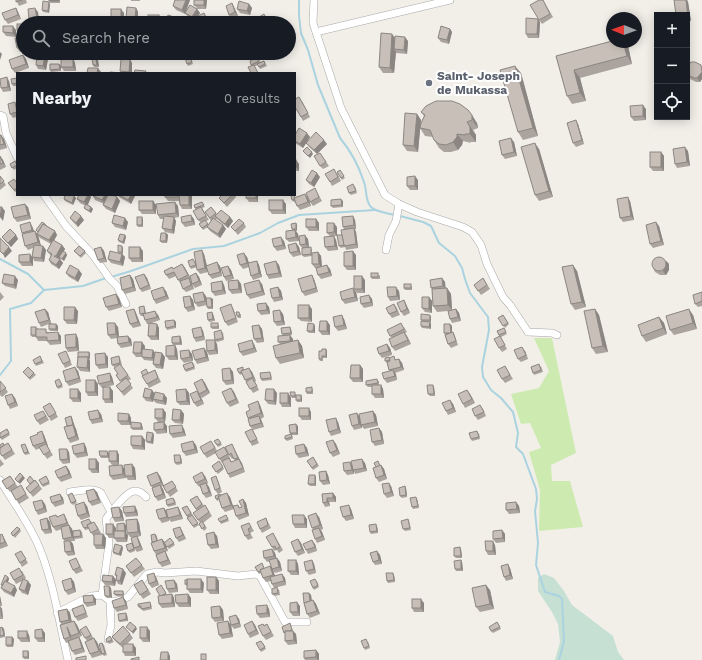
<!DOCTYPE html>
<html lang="en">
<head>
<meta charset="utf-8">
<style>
	body { margin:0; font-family:"Work Sans",sans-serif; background:#20242c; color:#f1f3f6 }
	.controls { position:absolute; right:12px; top:12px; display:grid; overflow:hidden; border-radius:0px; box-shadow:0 2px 10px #0003 }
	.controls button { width:36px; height:36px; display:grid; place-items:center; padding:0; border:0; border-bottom:1px solid #363941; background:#171b24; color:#f1f3f6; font:20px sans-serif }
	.compass { position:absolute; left:606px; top:12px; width:36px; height:36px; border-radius:50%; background:#171b24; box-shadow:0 2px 10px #0003; rotate:271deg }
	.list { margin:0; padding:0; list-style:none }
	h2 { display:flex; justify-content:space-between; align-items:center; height:52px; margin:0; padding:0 16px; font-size:17px }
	h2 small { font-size:13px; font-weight:400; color:#9ea1a6 }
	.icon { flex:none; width:22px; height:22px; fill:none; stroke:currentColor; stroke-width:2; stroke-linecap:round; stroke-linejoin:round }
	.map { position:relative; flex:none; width:702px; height:660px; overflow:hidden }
	.search { position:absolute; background:#171b24; box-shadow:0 2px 10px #0003; left:16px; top:16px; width:280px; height:44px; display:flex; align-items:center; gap:10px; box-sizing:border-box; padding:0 14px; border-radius:22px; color:#9ea1a6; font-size:15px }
	.panel { position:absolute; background:#171b24; box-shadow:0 2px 10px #0003; left:16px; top:72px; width:280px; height:124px; border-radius:0px }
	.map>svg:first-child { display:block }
</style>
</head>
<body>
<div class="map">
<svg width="702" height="660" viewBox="0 0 702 660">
	<rect width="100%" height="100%" fill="#f2efe9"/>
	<polygon fill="#cdebb0" points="534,338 552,338 576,453 551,465 552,481 570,481 583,527 539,531 540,490 529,452 541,448 530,423 521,424 511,394 539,388 549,371"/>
	<polygon fill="#c6e0d4" points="544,574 554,578 564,591 572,605 613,636 618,652 624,660 555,660 560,642 558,624 552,612 538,591 538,578"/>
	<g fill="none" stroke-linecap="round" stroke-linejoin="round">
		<g stroke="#aad3df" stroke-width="2">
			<path d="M299,0v16l2,17 7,17 10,35 22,53c11,13 19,29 24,44 3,8 1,19 7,25 5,5 16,6 23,8"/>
			<polyline points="400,216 423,222 431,226 439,243 455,256 462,268 465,279 470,293 488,317 489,330 482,367 483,377 491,390 501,398 513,412 518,433 516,447 523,454 536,489 537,499 535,511 538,543 536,565 545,592 559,596 562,599 564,641 559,660"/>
			<polyline points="0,259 28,274 44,290"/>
			<polyline points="111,277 131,271 193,249 224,246 260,233 278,223 299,215 375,210"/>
			<polyline points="0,375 11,361 10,309 31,303 44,290 83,286 106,278"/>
		</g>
		<g stroke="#a9a9a9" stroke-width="8">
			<g id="minor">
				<polyline points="314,0 313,23 341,108 385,195 399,204 417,212 463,227 472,232 481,245 487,264 503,297 510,305 528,332 552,333 557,335"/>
				<polyline points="316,32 450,0"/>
				<polyline points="0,115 3,116 6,133 17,157"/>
				<polyline points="44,195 66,226 92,254 105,272 109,278 117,286 126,304"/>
				<polyline points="386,250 389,235 396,221 399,204"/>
				<path d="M0,480c13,22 29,43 39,67 15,36 20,75 29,113"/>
				<path d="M70,492c10,-1 23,-5 31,1l10,19"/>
				<path d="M102,595l7,-51 -3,-25c3,-5 7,-8 10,-13 9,-9 17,-23 30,-9"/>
				<polyline points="57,613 91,596 102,595 110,601 117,601 128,597 147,574 157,572 165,573 196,571 238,576 256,574 260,576 285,622 307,622"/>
				<polyline points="108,639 111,625 110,601"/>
			</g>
		</g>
		<use href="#minor" stroke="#fff" stroke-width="7"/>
	</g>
	<g fill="#aba49e">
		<polygon points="16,0 26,0 27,3 19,6"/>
		<polygon points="49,0 60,0 60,3 50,3"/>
		<rect x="131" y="0" width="9" height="1"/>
		<polygon points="175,0 190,0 186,11 197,8 194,5 207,0 206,9 197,9 200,13 198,16 204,13 210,23 201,23 198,16 195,21 188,17 185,13 185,14 176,10 173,6"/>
		<polygon points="543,0 553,17 542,24 539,20"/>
		<polygon points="674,0 687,0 688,2 691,21 687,22 687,15"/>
		<polygon points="232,3 234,7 238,16 232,19 229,15"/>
		<polygon points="50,4 49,13 43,12 42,10"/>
		<polygon points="249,4 252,8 250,15 240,13 237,9"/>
		<polygon points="16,8 18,12 21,19 8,24 5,20"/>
		<polygon points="136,8 138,12 138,23 129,22 126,18"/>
		<polygon points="38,12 39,22 32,23 29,19"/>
		<polygon points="124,13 124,23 114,23 111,19"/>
		<polygon points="177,18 178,20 177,23 164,23 172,23 168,21 166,19"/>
		<polygon points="540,22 539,38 528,38 526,34"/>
		<polygon points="23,24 23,34 20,34 17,30"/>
		<polygon points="450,29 452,32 449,44 441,42 438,38"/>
		<polygon points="16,30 16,37 6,36 3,32"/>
		<polygon points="392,34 395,38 408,41 407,54 396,53 396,52 394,73 383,73 379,67"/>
		<polygon points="23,36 23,51 20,52 17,48"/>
		<polygon points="612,42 625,42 628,46 632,64 580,78 586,101 572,104 567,96 556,56"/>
		<polygon points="82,53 83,60 74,60 75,63 76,71 64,71 61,67 70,59 68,57"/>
		<polygon points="83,53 109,53 109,60 100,60 98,58 97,58 98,60 99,67 94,67 93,65 95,58 85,58"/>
		<polygon points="23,55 26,59 29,68 15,73 12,69"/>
		<polygon points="190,57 191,59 193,64 188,66 187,64"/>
		<polygon points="48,59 46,70 38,69 36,65"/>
		<polygon points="259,59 260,62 264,61 267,66 260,69 258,65 255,66 252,66 250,61"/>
		<polygon points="132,63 132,73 121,73 120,71"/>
		<polygon points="59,64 61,66 61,71 51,72 50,70"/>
		<polygon points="702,67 702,79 700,82 696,82 690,79 688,75"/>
		<polygon points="521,73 538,136 523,140 518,132"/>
		<polygon points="17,78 17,86 13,86 12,84"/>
		<polygon points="9,81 11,91 3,92 1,88"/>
		<polygon points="302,101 310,117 303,121 301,117"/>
		<polygon points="436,101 477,123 478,128 473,130 476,135 476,142 470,142 471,143 463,141 462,145 458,150 451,152 444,152 439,148 434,140 433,137 425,136 420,128 418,152 407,151 403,145 417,114 421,120 421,123 424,116 421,112"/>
		<polygon points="15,102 17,105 17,117 13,118 10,114"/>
		<polygon points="646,109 646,120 634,121 631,117"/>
		<polygon points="578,124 584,144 576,147 573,143"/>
		<polygon points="0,135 1,135 4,139 7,148 0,150"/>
		<polygon points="295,135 310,137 306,143 327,144 317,154 309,147 306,143 303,148 295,143"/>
		<polygon points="514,142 517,156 505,159 502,155"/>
		<polygon points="539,149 553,197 539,201 535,195"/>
		<polygon points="688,151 690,166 677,168 675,164"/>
		<polygon points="661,152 664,156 664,171 653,171 650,167"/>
		<polygon points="320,153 329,166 323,169 320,166"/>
		<polygon points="0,156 3,160 6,167 0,170"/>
		<polygon points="295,160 296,160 299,164 299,171 295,171"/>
		<polygon points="10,164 17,164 17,168 14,170"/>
		<polygon points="340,170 345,178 342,180 337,172"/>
		<polygon points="337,173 341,181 332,186 330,182"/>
		<polygon points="0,176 6,185 0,190"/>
		<polygon points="320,177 314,187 309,184 306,180"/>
		<polygon points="418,180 418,190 410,190 407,186"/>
		<polygon points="8,183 17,183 17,191 15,192"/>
		<polygon points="355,186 357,193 351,195 349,193"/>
		<polygon points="317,192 322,201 313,206 310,202"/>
		<polygon points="305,194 308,198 311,206 300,210 297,206 295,202 294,202 292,200 296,197"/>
		<polygon points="117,195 135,195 135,196 131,204 119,197"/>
		<polygon points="222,195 235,195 236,197 227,207 219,198"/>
		<polygon points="246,195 258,195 258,202 249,202 246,198"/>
		<rect x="270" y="195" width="10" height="1"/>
		<polygon points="74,196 76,198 73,205 65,201 64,199"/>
		<polygon points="93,196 117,197 120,201 115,213 106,209 103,205 104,204 95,200"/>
		<polygon points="192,196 192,209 182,209 180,205 180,201 168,201 165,197"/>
		<polygon points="91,197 88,205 91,207 93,209 91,213 86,210 84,208 86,206 80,203 77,199"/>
		<polygon points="153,201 156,205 156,214 142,214 139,210"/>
		<polygon points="343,201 343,207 333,208 331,206"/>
		<polygon points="630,201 634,220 623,222 620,218"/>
		<polygon points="202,202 205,207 202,208 209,220 206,221 209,225 211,221 205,212 211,207 217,214 230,217 233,221 228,228 218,220 217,219 215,220 223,225 226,229 220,238 210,231 207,227 208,227 203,230 199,224 201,223 198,220 196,210 195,208"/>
		<polygon points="286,204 286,214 272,214 269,210"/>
		<polygon points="178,206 179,217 174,218 176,221 174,234 165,232 162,228 164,219 160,219 158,215"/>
		<polygon points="28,207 31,219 17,222 14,218"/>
		<polygon points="353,216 355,220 356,229 355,229 356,232 358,248 346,250 345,247 341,248 339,246 342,235 344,229 343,227"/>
		<polygon points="70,218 84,220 78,227 73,222"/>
		<polygon points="143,219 143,227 138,227 137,225"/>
		<polygon points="194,219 195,225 185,227 182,223"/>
		<polygon points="316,219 319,223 319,231 309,231 306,227"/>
		<polygon points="128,222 126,230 115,227 112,223"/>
		<polygon points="244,223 246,227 238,235 231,227"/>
		<polygon points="296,223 297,225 297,231 296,231 298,234 299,241 289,242 286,239 292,230 292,229"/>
		<polygon points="45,224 47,226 55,231 57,235 54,241 62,245 65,249 63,252 67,255 64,261 60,258 59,259 63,263 59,269 51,264 49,260 51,256 50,255 47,251 51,244 40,238 37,234 38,233 36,230"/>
		<polygon points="32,226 34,231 35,231 38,235 41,246 43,246 46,250 44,262 34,261 33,258 33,266 22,266 19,262 32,257 33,248 28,250 25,246 22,233"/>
		<polygon points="659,226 664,245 653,248 650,244"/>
		<polygon points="337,227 337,236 334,236 336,240 338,250 328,251 325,247 330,236 327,233"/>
		<polygon points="166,233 168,235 167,243 162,243 160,241"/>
		<polygon points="16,235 18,239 11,247 5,241 2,237"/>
		<polygon points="125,235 126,237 124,244 119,242 118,240"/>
		<polygon points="308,239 309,248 312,249 312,253 318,252 321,256 322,267 330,269 332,276 321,279 318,275 316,268 315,268 312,264 312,256 304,257 302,255 302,248 300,245"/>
		<polygon points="284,241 286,249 277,251 274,247"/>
		<polygon points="296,243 299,247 301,255 293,257 290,253"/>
		<polygon points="101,247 104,251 107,262 100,263 98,260"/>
		<polygon points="123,248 123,254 122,254 125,257 123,266 111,263 108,259 119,253 118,252"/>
		<polygon points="74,251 85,251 86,253 81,258"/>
		<polygon points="143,251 143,262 132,262 129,258"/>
		<polygon points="204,254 207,265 220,266 222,276 212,279 209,275 207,268 208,272 200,274 197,270 197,267 191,269 190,267 195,261 197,266"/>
		<polygon points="356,255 356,270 347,270 344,266"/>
		<polygon points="247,257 249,263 257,261 259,265 262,277 253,280 251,276 249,267 243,269 240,265"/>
		<polygon points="666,261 669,264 669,270 666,275 660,275 655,272 653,268"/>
		<polygon points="182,264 185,268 191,279 190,280 194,289 186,292 183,289 181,284 178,280 176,276 169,279 166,275 174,268"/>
		<polygon points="279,265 282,277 269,279 267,275"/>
		<polygon points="228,266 231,270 234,279 226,281 224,277"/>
		<polygon points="577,271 586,307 575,310 571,304"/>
		<polygon points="66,273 82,274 78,282 69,277"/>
		<polygon points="196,273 199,277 202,285 195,288 192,284"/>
		<polygon points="144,274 147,278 151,289 142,292 140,289"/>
		<polygon points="130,275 133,279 136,291 125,294 122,290"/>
		<polygon points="380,275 380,279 372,279 371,277"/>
		<polygon points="442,278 445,282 445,288 447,288 451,294 452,310 456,309 459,313 461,321 452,323 450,319 448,311 437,312 433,306 432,289 431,288"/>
		<polygon points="483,278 490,289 481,295 474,285"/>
		<polygon points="314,279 318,292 305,296 302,292"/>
		<polygon points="18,280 16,289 5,286 2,283"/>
		<polygon points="238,280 241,284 242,293 232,294 229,290"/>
		<polygon points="365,280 365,293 357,293 354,289"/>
		<polygon points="222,281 224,285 226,294 215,296 212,292"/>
		<polygon points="262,284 265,295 250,299 247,295"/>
		<polygon points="412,286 412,290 405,290 404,288"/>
		<polygon points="278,287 281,291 283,300 274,302 272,298"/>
		<polygon points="166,291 169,299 156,304 154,300"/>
		<polygon points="399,291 400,300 390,301 388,297"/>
		<polygon points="0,292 4,297 0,301"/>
		<polygon points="356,292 358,301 345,304 342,300"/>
		<polygon points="702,292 702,306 698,307 695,304"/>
		<polygon points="116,294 119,298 122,307 109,311 106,307"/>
		<polygon points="369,295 372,299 373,306 364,308 361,304"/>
		<polygon points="190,296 193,300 195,310 188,312 185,308"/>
		<polygon points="206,296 206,298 213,299 213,309 208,309 207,307 207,305 198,307 195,303"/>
		<polygon points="429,297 432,301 432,313 425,312 422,308"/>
		<polygon points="404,300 406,304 410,313 404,316 401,312"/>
		<polygon points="394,304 397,308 400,315 392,318 389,314"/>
		<polygon points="269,307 270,314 261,315 258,311"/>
		<polygon points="145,308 146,313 158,315 160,320 149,324 157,324 159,328 159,340 151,340 148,336 149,324 147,324 145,320 144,316 141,316 140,314"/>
		<polygon points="233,308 238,322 228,326 225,322"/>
		<polygon points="134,309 136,313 141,326 133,328 130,324"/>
		<polygon points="312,309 312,322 301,321 298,318"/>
		<polygon points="595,309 599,315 608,352 596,354 592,348"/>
		<polygon points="78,311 77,324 67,324 64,320"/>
		<polygon points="48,312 51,323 58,326 58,331 50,331 49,329 49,324 41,327 39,323"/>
		<polygon points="213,314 215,321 209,322 208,320"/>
		<polygon points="241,314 241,318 238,318 237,316"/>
		<polygon points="283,314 285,325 277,326 274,322"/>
		<polygon points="430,315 431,317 431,322 430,322 431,324 431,329 422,328 421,326 422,321 421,320"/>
		<polygon points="503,315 509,324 505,328 498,318"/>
		<polygon points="693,315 697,329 674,335 670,330"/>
		<polygon points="659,317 664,323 667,334 646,342 642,336"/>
		<polygon points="344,319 347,329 338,331 335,327"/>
		<polygon points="174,320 176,322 176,328 167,330 166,328"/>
		<polygon points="450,324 452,326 452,333 453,332 455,336 458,345 451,348 448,344 445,335 444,333"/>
		<polygon points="219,325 219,329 212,329 211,327"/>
		<polygon points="259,325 262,329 264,342 257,343 254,339"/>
		<polygon points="330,325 330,335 322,335 319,331"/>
		<polygon points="315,326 315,333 309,333 307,331"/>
		<polygon points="36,327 38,329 61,336 61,344 50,345 47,341 38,341 36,337 32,337 31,335"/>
		<polygon points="118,327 119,337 131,339 132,346 121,348 118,344 117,338 111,339 108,335"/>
		<polygon points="201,327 203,331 205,340 196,342 194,338"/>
		<polygon points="290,327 291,329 292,335 289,335 293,339 293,341 298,340 302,346 304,358 280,364 276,358 280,344 278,342 283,336 282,334"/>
		<polygon points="404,327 407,332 405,333 411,344 395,351 392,347 392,338 390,336"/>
		<polygon points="504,328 507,334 501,337 507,349 502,352 499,348 499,336 497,331"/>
		<polygon points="223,332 224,340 217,342 215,340"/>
		<polygon points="180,336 181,338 182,345 173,345 172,343"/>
		<polygon points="78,338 79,351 68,352 66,348"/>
		<polygon points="217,344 218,354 209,355 207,351"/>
		<polygon points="254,344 257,352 243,356 240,352"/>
		<polygon points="387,344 390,348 392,355 382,358 379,354"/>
		<polygon points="145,346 144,349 165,357 163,369 156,368 153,364 153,361 144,360 142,357 136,357 133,353"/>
		<polygon points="204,348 207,352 209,361 197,364 195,360"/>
		<polygon points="177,349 178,360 169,360 166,356"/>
		<polygon points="326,349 327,351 327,358 323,358 323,361 320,361 319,359 322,351"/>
		<polygon points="525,351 528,359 521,362 518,359"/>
		<polygon points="89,352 90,354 90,359 89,359 90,361 90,372 80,371 77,367"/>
		<polygon points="192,354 193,361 184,363 181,359"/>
		<polygon points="68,355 72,365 65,368 63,364"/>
		<polygon points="40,356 44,363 36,366 35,364"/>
		<polygon points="108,357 108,368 99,369 96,365"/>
		<polygon points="120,358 122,365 121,365 131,379 128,381 133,388 124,396 116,386 121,382 116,375 118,374 117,366 114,367 112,365"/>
		<polygon points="399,359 402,363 404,370 395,373 397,380 387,383 384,379 390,371 389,370 387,363 385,361"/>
		<polygon points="192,362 194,364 195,369 186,372 185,370"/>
		<polygon points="360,365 363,369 363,382 353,382 350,378"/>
		<polygon points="505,366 513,379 505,383 502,379"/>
		<polygon points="541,366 543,372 534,375 533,373"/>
		<polygon points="230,368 233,372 234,384 226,385 223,381"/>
		<polygon points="244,369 252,372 256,381 255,382 259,390 253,393 245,380 242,374 240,375 239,373"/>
		<polygon points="155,370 161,382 149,388 147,384 148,373"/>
		<polygon points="78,371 81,382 69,386 66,382"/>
		<polygon points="23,372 34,373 36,375 30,380"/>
		<polygon points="110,373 112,377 114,385 105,387 113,391 113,403 105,403 103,399 103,388 102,388 99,384"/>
		<polygon points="271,374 272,380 262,381 261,379"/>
		<polygon points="59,379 63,387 58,389 57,387"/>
		<polygon points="202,379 205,383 210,393 202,398 199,394"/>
		<polygon points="95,380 98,384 98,396 88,396 86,392"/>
		<polygon points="0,381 8,392 2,397 0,395"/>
		<polygon points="379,381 379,385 381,385 383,389 384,398 375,398 372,394 372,387 368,387 366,385"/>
		<polygon points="434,387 435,396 430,396 428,394"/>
		<polygon points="231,388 234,392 239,403 230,407 227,403"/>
		<polygon points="186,389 189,393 190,405 180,405 177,402"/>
		<polygon points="313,389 313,394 307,394 306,392"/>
		<polygon points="467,390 470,394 475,403 465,408 463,404"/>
		<polygon points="81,393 81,402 73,402 70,398"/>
		<polygon points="154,393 167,398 166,405 156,403 153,400 153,402 146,401 143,397"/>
		<polygon points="277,393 276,405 268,404 265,400"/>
		<polygon points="296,394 296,395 302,397 302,402 297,402 296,400 296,398 292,398 291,396"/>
		<polygon points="200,395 204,404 197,407 194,403"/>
		<polygon points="291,397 291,407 282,407 280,403"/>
		<polygon points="15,398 18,406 10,409 8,405"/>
		<polygon points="450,400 453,404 456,412 448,415 446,411"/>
		<polygon points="50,403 58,417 51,421 49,417"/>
		<polygon points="260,405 264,417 261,419 264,427 253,430 250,426 249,419 248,418"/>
		<polygon points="480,405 483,409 486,416 478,420 475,416"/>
		<polygon points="163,409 166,413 165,422 158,422 155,418"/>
		<polygon points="181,410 184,414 183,424 175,423 172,420"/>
		<polygon points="373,411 376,415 378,426 364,429 362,426 362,428 354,430 352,426 359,416"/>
		<polygon points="311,412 311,420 302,420 299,416"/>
		<polygon points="101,414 103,422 92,424 90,420"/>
		<polygon points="129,414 131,418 131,425 121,425 118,421"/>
		<polygon points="46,415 49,420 40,425 37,421"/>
		<polygon points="71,416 72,418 75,427 76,429 79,440 70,443 68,439 67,427"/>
		<polygon points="338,422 341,433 331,436 329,432"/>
		<polygon points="141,423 142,425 143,430 133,430 131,428"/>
		<polygon points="167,426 167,433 157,434 154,430"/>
		<polygon points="298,426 298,435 292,435 293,439 287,441 285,439 290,434 290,433"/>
		<polygon points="379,428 382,432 384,444 375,446 372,442"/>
		<polygon points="7,429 10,435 2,440 0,437"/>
		<polygon points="184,429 186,436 173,438 170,434"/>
		<polygon points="252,429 259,443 252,446 250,442"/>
		<polygon points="479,433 480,439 472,441 471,439"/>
		<polygon points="44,435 48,446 47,446 53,455 47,459 40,448 36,450 33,446"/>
		<polygon points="154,435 153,444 147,443 146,441"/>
		<polygon points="142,436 145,440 145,450 133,449 131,445"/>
		<polygon points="218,439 222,445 218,447 214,441"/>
		<polygon points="333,440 336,444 340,454 333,457 330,453"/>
		<polygon points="8,443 15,454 5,460 0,453 4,445"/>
		<polygon points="84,443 86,447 88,456 77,458 74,454"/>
		<polygon points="304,444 307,448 309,456 299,458 296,454"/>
		<polygon points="196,445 198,453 186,456 183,452"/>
		<polygon points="214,445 217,451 227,451 230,458 230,459 232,462 235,461 234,458 232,459 229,455 234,448 245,472 230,478 228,474 223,462 222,463 216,453 207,458 204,454"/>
		<polygon points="26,446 30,454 25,455 24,453"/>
		<polygon points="117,451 119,455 119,465 112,465 109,461"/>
		<polygon points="69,452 70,463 63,464 60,460"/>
		<polygon points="109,453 109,458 101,458 100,456"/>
		<polygon points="181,457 182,464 177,465 175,463"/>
		<polygon points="313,457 319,466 313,470 307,461"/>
		<polygon points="0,459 4,464 0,467"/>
		<polygon points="96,459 99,463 99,473 92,473 89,469"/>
		<polygon points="219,461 224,469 218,474 212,466"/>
		<polygon points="365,463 367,471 355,474 354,471 354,474 347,475 344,471 352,464"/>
		<polygon points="132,464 135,468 136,480 128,480 126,477 126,478 113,480 110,476 122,465 124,469"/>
		<polygon points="381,465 384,469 387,479 379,482 376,478 376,467"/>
		<polygon points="66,466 69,470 72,478 61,482 58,478"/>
		<polygon points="326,471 328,475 330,484 323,485 320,481"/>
		<polygon points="10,476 18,487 23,489 29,498 19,504 11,491 10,492 2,481"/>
		<polygon points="46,476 50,484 43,487 39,480"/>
		<polygon points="160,476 164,486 172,481 178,491 170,497 163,486 161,487 163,489 166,498 158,501 155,497 153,488 151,486"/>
		<polygon points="205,476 208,483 207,484 209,487 212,496 206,498 203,494 200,486 199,487 196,483"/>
		<polygon points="316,477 316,486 310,486 308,484"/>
		<polygon points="218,480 222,492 218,494 215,490"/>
		<polygon points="39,485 42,489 33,497 26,488"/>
		<polygon points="391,486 394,496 387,498 384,494"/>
		<polygon points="405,486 406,488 407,497 402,498 400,496"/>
		<polygon points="97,492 101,503 92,506 89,502"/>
		<polygon points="72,493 77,503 73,505 71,503"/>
		<polygon points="333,493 336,497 336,502 329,502 330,506 325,507 323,503 322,494"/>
		<polygon points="60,494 63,498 64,504 55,507 52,503"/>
		<polygon points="221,495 230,497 234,509 225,512 222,508 219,500 217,501 216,499"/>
		<polygon points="197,496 204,506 205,505 212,516 203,523 207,528 204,531 199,524 200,523 193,513 197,511 190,500"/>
		<polygon points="173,498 175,500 176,505 168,507 167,505"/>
		<polygon points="243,499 246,503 249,516 239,520 236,516 238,505 240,508 242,507"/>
		<polygon points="417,499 419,508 413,509 412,507"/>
		<polygon points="516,502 519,506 520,513 509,514 506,510"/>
		<polygon points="45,504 47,512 38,515 36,511"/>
		<polygon points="87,506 90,517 81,520 78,516"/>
		<polygon points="187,506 199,525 194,528 187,518 188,518 182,508"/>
		<polygon points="119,507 122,511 124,521 115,522 113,518"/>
		<polygon points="178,507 180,511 183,519 171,522 169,519 169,521 162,523 159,519 164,508 166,511"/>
		<polygon points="351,509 354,519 346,521 343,517"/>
		<polygon points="137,510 138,516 126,517 124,513"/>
		<polygon points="226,515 229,521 221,524 220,522"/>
		<polygon points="57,516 66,518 69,525 72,529 73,531 80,530 82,532 83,538 75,539 74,538 75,541 71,541 73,544 75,555 68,556 65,552 65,541 63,539 62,529 56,531 53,527"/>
		<polygon points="319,517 323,529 321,530 322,532 325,540 317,543 315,539 314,530 312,528"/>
		<polygon points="47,518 50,522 52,533 45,534 42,530"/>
		<polygon points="266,518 271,528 262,533 260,529"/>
		<polygon points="137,519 139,523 141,536 137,537 139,540 143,550 137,552 135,549 135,551 130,553 128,551 135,537 130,537 127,533"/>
		<polygon points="307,519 307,528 295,528 293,524"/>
		<polygon points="408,519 409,521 411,530 405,531 403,529"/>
		<polygon points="91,521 92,523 97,526 101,533 100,534 103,534 106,538 105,549 96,549 94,545 94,537 89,529 85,530 84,528"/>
		<polygon points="249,523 254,531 250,533 253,538 248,540 245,536"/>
		<polygon points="126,525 126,533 128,535 127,542 117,542 114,538 109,538 106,534 116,528 116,531 117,531"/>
		<polygon points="377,526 378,533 371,534 370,532"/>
		<polygon points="180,527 186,539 179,542 176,538"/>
		<polygon points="20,529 21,531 15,538 11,533"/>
		<polygon points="502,530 505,534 505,542 496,543 493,539"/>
		<polygon points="273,533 283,550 279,553 277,550 274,551 272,547"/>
		<polygon points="2,534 8,546 0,549 0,535"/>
		<polygon points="155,534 157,536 158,541 162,539 165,542 170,538 175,545 169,549 165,544 168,551 165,552 167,555 171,564 162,567 159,563 156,555 154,551 152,542"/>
		<polygon points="217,536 219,548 211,549 208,545"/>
		<polygon points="298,539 301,543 305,553 298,556 295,552"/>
		<polygon points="315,544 317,551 308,554 306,550"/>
		<polygon points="495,545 496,555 488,555 486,551"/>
		<polygon points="122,546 123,548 121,556 114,554 113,552"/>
		<polygon points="460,547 461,549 462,558 456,558 454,556"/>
		<polygon points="272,549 275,553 276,558 277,558 280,562 282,571 275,573 273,570 275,576 282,574 285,578 286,585 274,588 272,584 271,581 266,582 263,578 261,573 259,574 255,567 272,569 270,561 267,562 264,558"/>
		<polygon points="21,551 28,563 22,567 20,563"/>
		<polygon points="377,551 380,555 382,564 375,565 373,562"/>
		<polygon points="76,558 78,562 83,571 76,574 73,570"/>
		<polygon points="136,558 145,569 134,577 126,566"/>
		<polygon points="296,560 298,564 299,575 291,575 288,571"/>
		<polygon points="312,560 314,564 316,573 309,575 306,571"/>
		<polygon points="461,560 462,562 463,571 456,571 455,569"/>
		<polygon points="510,568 513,579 506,581 504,577"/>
		<polygon points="22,571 26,578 24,580 31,585 28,595 22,593 19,589 22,581 16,584 10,573"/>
		<polygon points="126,573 122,585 118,584 116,580 115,586 105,585 102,581 113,576 116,580 117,577 115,575"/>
		<polygon points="394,575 395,582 388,583 387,581"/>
		<polygon points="8,577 9,579 8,582 17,590 14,597 4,592 1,588 2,586 1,585"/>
		<polygon points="156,577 159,585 152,588 149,584"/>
		<polygon points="216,577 219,581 219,594 210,594 207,590"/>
		<polygon points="71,578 74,582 76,592 68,595 65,591"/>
		<polygon points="142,580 151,594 143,599 134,585"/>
		<polygon points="174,580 177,584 178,592 169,593 167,589"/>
		<polygon points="317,581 319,587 314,590 313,588"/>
		<polygon points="204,583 203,593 190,593 187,589 187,586 185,584"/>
		<polygon points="161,585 167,595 172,594 174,598 175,607 162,608 159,604"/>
		<polygon points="109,586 111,588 112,598 107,598 105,596"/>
		<polygon points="279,589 280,595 274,596 272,594"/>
		<polygon points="490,590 494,609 480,612 476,607"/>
		<polygon points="123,591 124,593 124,597 116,596 114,594"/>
		<polygon points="309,593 311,595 312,601 313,600 316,604 320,614 310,618 307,614 304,603"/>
		<polygon points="188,594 191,598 191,607 179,607 176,603"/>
		<polygon points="0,596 2,606 0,606 2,609 3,619 0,619"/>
		<polygon points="123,597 126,601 128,609 117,612 114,608"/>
		<polygon points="96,599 96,605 87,607 84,603"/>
		<polygon points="424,603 424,612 414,612 412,608"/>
		<polygon points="151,604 152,609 143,611 141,608 139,608 138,606"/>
		<polygon points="220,606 223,610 224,621 215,622 212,618"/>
		<polygon points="300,606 300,616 293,616 290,612"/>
		<polygon points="67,609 70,613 72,622 74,621 77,625 82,636 79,637 81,641 85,652 75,655 72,651 69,642 66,643 64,639 62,625 60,622"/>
		<polygon points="85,609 88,617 78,621 75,617"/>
		<polygon points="269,609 270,617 260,618 257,614"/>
		<polygon points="127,615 128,621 120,622 119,621"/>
		<polygon points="236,615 239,619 241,627 234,629 231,625"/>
		<polygon points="252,621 255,625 259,634 250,638 248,634"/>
		<polygon points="497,622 501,629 493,633 491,631"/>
		<polygon points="290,623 293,631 296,634 297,644 288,645 285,641 285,634 284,633"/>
		<polygon points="267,624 274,636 266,640 263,636 264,625"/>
		<polygon points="231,625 233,637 222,639 219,635"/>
		<polygon points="86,626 94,639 97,642 102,655 92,658 90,654 87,641 85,638"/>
		<polygon points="2,627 4,629 5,637 0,638 0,628"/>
		<polygon points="150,631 150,642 143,642 140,638"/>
		<polygon points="45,633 45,642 38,642 35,638"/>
		<polygon points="130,634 133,638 127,644 136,648 136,656 125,656 123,652 123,648 115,641 112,637"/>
		<polygon points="29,635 30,642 21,642 18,638"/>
		<polygon points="110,636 114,642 109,644 106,639"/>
		<polygon points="12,637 14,639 13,647 7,647 6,645"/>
		<polygon points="368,641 370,648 365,650 364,648"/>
		<polygon points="102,643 104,645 107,655 104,656 102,654"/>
		<polygon points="263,643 266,649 261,652 260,650"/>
		<polygon points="316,650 319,654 319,660 305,660 304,658"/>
		<polygon points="28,651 29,653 29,659 24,659 23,657"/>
	</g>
	<g fill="#8b8681">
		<polygon points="186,0 190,0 185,14 182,10"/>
		<polygon points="204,0 207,0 206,9 204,5"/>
		<polygon points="686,0 687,0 688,2 691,21 688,17"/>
		<polygon points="49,2 50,4 49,13 48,11"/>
		<polygon points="232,3 234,7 238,16 235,12"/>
		<polygon points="249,4 252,8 250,15 247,11"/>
		<polygon points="16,8 18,12 21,19 18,15"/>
		<polygon points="35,8 38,12 39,22 37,18"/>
		<polygon points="136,8 138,12 138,23 135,19"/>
		<polygon points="121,9 124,13 124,23 121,19"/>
		<polygon points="197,9 200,13 195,21 192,17"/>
		<polygon points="159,15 162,19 161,23 159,23"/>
		<polygon points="177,18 178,20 177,23 175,23"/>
		<polygon points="538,19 540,22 539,38 537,34"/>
		<polygon points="13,26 16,30 16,37 13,33"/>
		<polygon points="450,29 452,32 449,44 447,40"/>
		<polygon points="392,34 396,40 394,49 396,52 394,73 390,68"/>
		<polygon points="405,37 408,41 407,54 404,50"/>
		<polygon points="623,42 625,42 628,46 632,64 627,56"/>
		<polygon points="0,52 2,54 0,60"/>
		<polygon points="80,53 82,53 83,60 80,56"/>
		<polygon points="106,53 109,53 109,60 106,56"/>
		<polygon points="23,55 26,59 29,68 26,64"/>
		<polygon points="45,56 48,59 46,70 43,66"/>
		<polygon points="96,58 98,60 99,67 97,65"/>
		<polygon points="73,59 75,63 76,71 73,67"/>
		<polygon points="130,59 132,63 132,73 130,73 129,72"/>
		<polygon points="59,64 61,66 61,71 60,69"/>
		<polygon points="515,66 521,73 538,136 533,128"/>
		<polygon points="98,68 101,72 101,73 97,73"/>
		<polygon points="574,70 580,78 586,101 580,93"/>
		<polygon points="702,72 702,79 700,82 697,78"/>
		<polygon points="7,77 9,81 11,91 8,87"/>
		<polygon points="643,105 646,109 646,120 643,116"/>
		<polygon points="417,114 421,120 418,152 414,146"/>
		<polygon points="472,115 477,123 478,128 472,120"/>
		<polygon points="576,120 578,124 584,144 582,140"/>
		<polygon points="467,122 476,135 476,142 470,134"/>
		<polygon points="307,133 310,137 303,148 300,144"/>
		<polygon points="457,134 463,141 462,145 458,150 453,142"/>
		<polygon points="1,135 4,139 7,148 4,144"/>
		<polygon points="511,138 514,142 517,156 514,152"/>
		<polygon points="324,140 327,144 317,154 314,150"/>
		<polygon points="535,143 539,149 553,197 549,191"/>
		<polygon points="685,147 688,151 690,166 687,162"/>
		<polygon points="312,152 313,154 310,158 308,156"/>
		<polygon points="661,152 664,156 664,171 661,167"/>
		<polygon points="0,156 3,160 6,167 3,163"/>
		<polygon points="296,160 299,164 299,171 296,167"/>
		<polygon points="317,173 320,177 314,187 311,183"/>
		<polygon points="415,176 418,180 418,190 415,186"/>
		<polygon points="305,194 308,198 311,206 308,202"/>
		<polygon points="88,195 90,195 91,197 87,206 84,202"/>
		<polygon points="105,195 109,195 105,204 102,200"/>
		<polygon points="131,195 135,195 135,196 131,204 128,200"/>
		<polygon points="189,195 191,195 192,196 192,209 189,205"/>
		<polygon points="256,195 258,195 258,202 256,198"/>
		<polygon points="74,196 76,198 73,205 72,203"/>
		<polygon points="117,197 120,201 115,213 112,209"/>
		<polygon points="628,197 630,201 634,220 631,216"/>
		<polygon points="341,199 343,201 343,207 342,205"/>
		<polygon points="283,200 286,204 286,214 283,210"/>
		<polygon points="153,201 156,205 156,214 153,210"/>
		<polygon points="175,202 178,206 179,217 176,213"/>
		<polygon points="25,204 28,207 31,219 28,215"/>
		<polygon points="2,207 5,211 3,221 0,217"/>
		<polygon points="91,207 93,209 91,213 89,211"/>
		<polygon points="191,215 194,219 195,225 192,221"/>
		<polygon points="81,216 84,220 78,227 76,223"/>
		<polygon points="353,216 355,220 356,229 354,225"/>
		<polygon points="142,217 143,219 143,227 142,225"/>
		<polygon points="174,217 176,221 174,234 172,230"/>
		<polygon points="230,217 233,221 228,228 225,224"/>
		<polygon points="125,218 128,222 126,230 123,226"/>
		<polygon points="316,219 319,223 319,231 316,227"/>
		<polygon points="30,222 32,226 35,234 32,230"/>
		<polygon points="656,222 659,226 664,245 661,241"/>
		<polygon points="296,223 297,225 297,231 296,229"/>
		<polygon points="334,223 337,227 337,236 334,232"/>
		<polygon points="223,225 226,229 220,238 218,234"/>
		<polygon points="354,228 356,232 358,248 356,244"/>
		<polygon points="295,230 298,234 299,241 296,237"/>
		<polygon points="35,231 38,235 41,246 38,242"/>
		<polygon points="55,231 57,235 52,244 49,240"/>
		<polygon points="166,233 168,235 167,243 166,241"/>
		<polygon points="16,235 18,239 11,247 8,243"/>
		<polygon points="125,235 126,237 124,244 123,242"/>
		<polygon points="305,235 308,239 309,248 306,244"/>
		<polygon points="334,236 336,240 338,250 335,246"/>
		<polygon points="281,237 284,241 286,249 283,245"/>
		<polygon points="296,243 299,247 301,255 298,251"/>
		<polygon points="62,245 65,249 59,260 56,256"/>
		<polygon points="43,246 46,250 44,262 41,258"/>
		<polygon points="122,246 123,248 123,254 122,252"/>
		<polygon points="9,247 12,251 5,258 3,254"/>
		<polygon points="101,247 104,251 107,262 104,258"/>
		<polygon points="140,247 143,251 143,262 140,258"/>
		<polygon points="202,250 204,254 208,272 205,268"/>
		<polygon points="353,251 356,255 356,270 353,266"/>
		<polygon points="318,252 321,256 322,268 319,264"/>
		<polygon points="66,253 67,255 64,261 62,259"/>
		<polygon points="244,253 247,257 250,267 247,263"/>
		<polygon points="30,254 33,258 33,266 30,262"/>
		<polygon points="122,254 125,257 123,266 120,262"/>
		<polygon points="60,259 63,263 59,269 56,265"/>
		<polygon points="257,261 259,265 262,277 259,273"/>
		<polygon points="276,261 279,265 282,277 279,273"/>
		<polygon points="666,261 669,264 669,270 666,275 663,271"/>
		<polygon points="217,262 220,266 222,276 220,272"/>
		<polygon points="182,264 185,268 191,279 188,275"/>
		<polygon points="327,265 330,269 332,276 329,272"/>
		<polygon points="573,265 577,271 586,307 582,302"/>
		<polygon points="228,266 231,270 234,279 231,275"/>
		<polygon points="79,270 82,274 78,282 75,278"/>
		<polygon points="196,273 199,277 202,285 199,281"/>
		<polygon points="144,274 147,278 151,289 149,285"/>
		<polygon points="130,275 133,279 136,291 133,287"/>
		<polygon points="312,275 314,279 318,292 316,288"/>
		<polygon points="15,276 18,280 16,289 14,285"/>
		<polygon points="362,276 365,280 365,293 362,289"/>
		<polygon points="189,278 191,282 194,289 191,285"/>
		<polygon points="442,278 445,282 446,290 443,286"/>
		<polygon points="238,280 241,284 242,293 239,289"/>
		<polygon points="259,280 262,284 265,295 262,291"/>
		<polygon points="222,281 224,285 226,294 223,290"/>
		<polygon points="163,287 166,291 169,299 166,296"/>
		<polygon points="278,287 281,291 283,300 280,297"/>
		<polygon points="396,287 399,291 400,300 397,296"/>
		<polygon points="353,288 356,292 358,301 355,297"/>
		<polygon points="447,288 451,294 452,310 448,305"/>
		<polygon points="203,292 206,296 208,305 205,301"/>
		<polygon points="116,294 119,298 122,307 119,304"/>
		<polygon points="369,295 372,299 373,306 371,302"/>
		<polygon points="190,296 193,300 195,310 192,306"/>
		<polygon points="429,297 432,301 432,313 429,309"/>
		<polygon points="211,298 213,299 213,309 212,307"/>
		<polygon points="404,300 406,304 410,313 407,309"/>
		<polygon points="266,303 269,307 270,314 267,310"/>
		<polygon points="309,305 312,309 312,322 309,318"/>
		<polygon points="75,307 78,311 77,324 74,320"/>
		<polygon points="45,309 48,312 51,323 49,320"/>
		<polygon points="134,309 136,313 141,326 138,322"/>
		<polygon points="456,309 459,313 461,321 458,317"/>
		<polygon points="595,309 599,315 608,352 603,346"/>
		<polygon points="689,309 693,315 697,329 693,323"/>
		<polygon points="280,310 283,314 285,325 282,321"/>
		<polygon points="155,311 158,315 160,320 157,317"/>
		<polygon points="212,312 213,314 215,321 213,319"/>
		<polygon points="342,315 344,319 347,329 344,325"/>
		<polygon points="430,315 431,317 431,322 430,320"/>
		<polygon points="659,317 664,323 667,334 663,328"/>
		<polygon points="174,320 176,322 176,328 175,326"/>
		<polygon points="327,321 330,325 330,335 327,331"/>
		<polygon points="430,322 431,324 431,329 429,327"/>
		<polygon points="115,323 118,327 119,338 116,334"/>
		<polygon points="56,324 58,326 58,331 56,329"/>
		<polygon points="157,324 159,328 159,340 156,336"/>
		<polygon points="314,324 315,326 315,333 313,331"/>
		<polygon points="450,324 452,326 452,335 451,333"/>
		<polygon points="259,325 262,329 264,342 262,338"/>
		<polygon points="201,327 203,331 205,340 203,336"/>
		<polygon points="290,327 291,329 292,335 291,333"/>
		<polygon points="58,332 61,336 61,344 59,340"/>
		<polygon points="404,332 407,336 411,344 408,340"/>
		<polygon points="76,334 78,338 79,351 76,347"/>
		<polygon points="290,335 293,339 293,345 290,341"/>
		<polygon points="128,336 131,339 132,346 129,342"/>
		<polygon points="180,336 181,338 182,345 180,343"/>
		<polygon points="215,340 217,344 218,354 215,350"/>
		<polygon points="252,340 254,344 257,352 254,348"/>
		<polygon points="298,340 302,346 304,358 300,353"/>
		<polygon points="142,342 145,346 144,357 141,353"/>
		<polygon points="387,344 390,348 392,355 389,351"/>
		<polygon points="175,345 177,349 178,360 175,356"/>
		<polygon points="522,347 525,351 528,359"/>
		<polygon points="204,348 207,352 209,361 206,357"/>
		<polygon points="326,349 327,351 327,358 326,356"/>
		<polygon points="153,350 156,354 155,362 152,358"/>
		<polygon points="189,350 192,354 193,361 190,357"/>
		<polygon points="89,352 90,354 90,359 89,357"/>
		<polygon points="105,353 108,357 108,368 106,364"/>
		<polygon points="162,353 165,357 163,369 160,365"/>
		<polygon points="88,357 90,361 90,372 87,368"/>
		<polygon points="399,359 402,363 404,370 401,367"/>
		<polygon points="360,365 363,369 363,382 360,378"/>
		<polygon points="75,367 78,371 81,382 79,378"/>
		<polygon points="230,368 233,372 234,384 232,380"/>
		<polygon points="249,368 252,372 256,381 253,377"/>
		<polygon points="393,370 396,374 397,380 395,376"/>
		<polygon points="110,373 112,377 114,385 111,381"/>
		<polygon points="202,379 205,383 210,393 207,390"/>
		<polygon points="95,380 98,384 98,396 95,392"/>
		<polygon points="381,385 383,389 384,398 381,394"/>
		<polygon points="433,385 434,387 435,396 434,394"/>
		<polygon points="110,387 113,391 113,403 110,399"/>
		<polygon points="231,388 234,392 239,403 236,399"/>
		<polygon points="78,389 81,393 81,402 78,398"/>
		<polygon points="186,389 189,393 190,405 187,401"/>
		<polygon points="274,389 277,393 276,405 274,401"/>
		<polygon points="152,390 155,394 153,402 150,398"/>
		<polygon points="467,390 470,394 475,403 472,399"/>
		<polygon points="197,391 200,395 204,404 201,400"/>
		<polygon points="288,393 291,397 291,407 288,403"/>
		<polygon points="12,394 15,398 18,406 15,402"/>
		<polygon points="164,394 167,398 166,405 163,401"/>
		<polygon points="301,395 302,397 302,402 301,400"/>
		<polygon points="450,400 453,404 456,412 453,408"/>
		<polygon points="258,401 260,405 264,417 261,413"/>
		<polygon points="309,408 311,412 311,420 309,416"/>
		<polygon points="163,409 166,413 165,422 163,418"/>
		<polygon points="98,410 101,414 103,422 100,418"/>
		<polygon points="181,410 184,414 183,424 180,420"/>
		<polygon points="373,411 376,415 378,426 375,422"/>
		<polygon points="357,413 360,417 362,428 359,424"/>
		<polygon points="129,414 131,418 131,425 128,421"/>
		<polygon points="71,416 72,418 75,427 76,429 79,440 76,436"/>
		<polygon points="259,416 261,420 264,427 261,423"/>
		<polygon points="336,418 338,422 341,433 338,429"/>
		<polygon points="164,422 167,426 167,433 164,429"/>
		<polygon points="141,423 142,425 143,430 141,428"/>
		<polygon points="296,424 298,426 298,435 297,433"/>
		<polygon points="182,425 184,429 186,436 183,432"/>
		<polygon points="379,428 382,432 384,444 382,440"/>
		<polygon points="42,431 44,435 48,446 45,442"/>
		<polygon points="153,433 154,435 153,444 151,442"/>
		<polygon points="142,436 145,440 145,450 142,446"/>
		<polygon points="333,440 336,444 340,454 337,450"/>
		<polygon points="193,441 196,445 198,453 195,449"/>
		<polygon points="84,443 86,447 88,456 85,452"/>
		<polygon points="232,444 241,462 238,458"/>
		<polygon points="304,444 307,448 309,456 306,452"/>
		<polygon points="67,449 69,452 70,463 68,459"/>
		<polygon points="107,451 109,453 109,458 108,456"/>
		<polygon points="117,451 119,455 119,465 117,461"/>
		<polygon points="180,455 181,457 182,464 181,462"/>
		<polygon points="96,459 99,463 99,473 96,469"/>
		<polygon points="239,459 242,463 245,472 243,468"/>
		<polygon points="362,459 365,463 367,471 364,468"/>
		<polygon points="350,462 353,466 353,470 354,471 354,474 352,470"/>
		<polygon points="132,464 135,468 136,480 133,476"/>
		<polygon points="122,465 124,469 126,478 123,474"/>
		<polygon points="381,465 384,469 387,479 384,475"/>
		<polygon points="66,466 69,470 72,478 69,474"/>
		<polygon points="326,471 328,475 330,484 327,480"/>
		<polygon points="157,472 160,476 164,486 161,482"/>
		<polygon points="202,472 205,476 208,483 205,479"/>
		<polygon points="315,475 316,477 316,486 315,484"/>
		<polygon points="23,476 25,478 20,484 18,482"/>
		<polygon points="206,483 209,487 212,496 209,492"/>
		<polygon points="389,483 391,486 394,496 391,492"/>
		<polygon points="160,485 163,489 166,498 163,494"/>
		<polygon points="405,486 406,488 407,497 406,495"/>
		<polygon points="94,489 97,492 101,503 98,499"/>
		<polygon points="227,493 230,497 234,509 231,505"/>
		<polygon points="333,493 336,497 336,502 333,498"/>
		<polygon points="60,494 63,498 64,504 62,500"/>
		<polygon points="416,497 417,499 419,508 418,506"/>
		<polygon points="327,498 329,502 330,506 327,502"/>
		<polygon points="243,499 246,503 249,516 246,513"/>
		<polygon points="42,500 45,504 47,512 44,508"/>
		<polygon points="84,502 87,506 90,517 87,513"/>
		<polygon points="516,502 519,506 520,513 517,509"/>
		<polygon points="349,505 351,509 354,519 351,515"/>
		<polygon points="135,506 137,510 138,516 135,512"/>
		<polygon points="119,507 122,511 124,521 121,517"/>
		<polygon points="178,507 180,511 183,519 180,515"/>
		<polygon points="164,508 167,512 169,521 167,517"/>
		<polygon points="316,513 319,517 323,529 320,525"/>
		<polygon points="64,514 66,518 69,526 67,523"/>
		<polygon points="304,515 307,519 307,528 305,524"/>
		<polygon points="47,518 50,522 52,533 49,529"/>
		<polygon points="137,519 139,523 141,536 138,532"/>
		<polygon points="124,523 126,525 126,533 128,535 127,542 125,538"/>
		<polygon points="113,524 116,528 116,538 113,534"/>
		<polygon points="376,524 377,526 378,533 377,531"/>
		<polygon points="69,525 72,529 75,541 72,537"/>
		<polygon points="180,527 186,539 183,535"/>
		<polygon points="319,528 322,532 325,540 322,536"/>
		<polygon points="502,530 505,534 505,542 503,538"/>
		<polygon points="214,532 217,536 219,548 216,544"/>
		<polygon points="2,534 8,546 5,542"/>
		<polygon points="103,534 106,538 105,549 102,545"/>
		<polygon points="137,536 139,540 143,550 140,546"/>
		<polygon points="162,539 165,543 168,551 165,548"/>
		<polygon points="298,539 301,543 305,553 302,549"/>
		<polygon points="312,540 315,544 317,551 315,547"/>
		<polygon points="70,541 73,544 75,555 72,551"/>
		<polygon points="493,541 495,545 496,555 493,551"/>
		<polygon points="122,546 123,548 121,556 119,554"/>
		<polygon points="460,547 461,549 462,558 461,556"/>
		<polygon points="272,549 275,553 277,560 274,556"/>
		<polygon points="165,551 167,555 171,564 168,560"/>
		<polygon points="377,551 380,555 382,564 379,560"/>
		<polygon points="277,558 280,562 282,571 279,567"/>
		<polygon points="296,560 298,564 299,575 296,571"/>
		<polygon points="312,560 314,564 316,573 314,569"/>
		<polygon points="461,560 462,562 463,571 461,569"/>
		<polygon points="508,564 510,568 513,579 510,575"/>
		<polygon points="270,566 273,570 276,579 273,575"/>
		<polygon points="123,569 126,573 122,585 120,581"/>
		<polygon points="154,573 156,577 159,585 156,581"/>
		<polygon points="393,573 394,575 395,582 394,580"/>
		<polygon points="282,574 285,578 286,585 284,581"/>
		<polygon points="113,576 116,580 115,586 112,582"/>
		<polygon points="8,577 9,579 5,588 4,586"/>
		<polygon points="216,577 219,581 219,594 216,590"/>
		<polygon points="71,578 74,582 76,592 73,588"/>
		<polygon points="201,579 204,583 203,593 201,589"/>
		<polygon points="174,580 177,584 178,592 176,588"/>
		<polygon points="28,581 31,585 28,595 25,591"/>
		<polygon points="486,585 490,590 494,609 490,604"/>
		<polygon points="15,586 17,590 14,597 11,593"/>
		<polygon points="109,586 111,588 112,598 110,596"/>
		<polygon points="309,593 311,595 312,604 311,602"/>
		<polygon points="172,594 174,598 175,607 172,603"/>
		<polygon points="188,594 191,598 191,607 188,603"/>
		<polygon points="93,595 96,599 96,605 94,602"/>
		<polygon points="0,596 2,606 0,602"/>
		<polygon points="123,597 126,601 128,609 126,605"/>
		<polygon points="421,599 424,603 424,612 421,608"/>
		<polygon points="313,600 316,604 320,614 317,611"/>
		<polygon points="297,602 300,606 300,616 298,612"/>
		<polygon points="267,605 269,609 270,617 267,613"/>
		<polygon points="0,606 2,609 3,619 1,615"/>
		<polygon points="220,606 223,610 224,621 221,617"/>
		<polygon points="67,609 70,613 72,624 69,620"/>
		<polygon points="126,613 127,615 128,621 126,619"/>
		<polygon points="236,615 239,619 241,627 239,623"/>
		<polygon points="74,621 77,625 82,636 79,633"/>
		<polygon points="228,621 231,625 233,637 230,633"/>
		<polygon points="252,621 255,625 259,634 256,630"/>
		<polygon points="290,623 293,631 296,634 297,644 294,640 293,631"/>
		<polygon points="2,627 4,629 5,637 4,635"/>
		<polygon points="67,627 69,631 72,641 70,637"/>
		<polygon points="136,627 137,629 133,634 132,632"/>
		<polygon points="147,627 150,631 150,642 147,638"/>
		<polygon points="42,629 45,633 45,642 43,638"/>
		<polygon points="27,631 29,635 30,642 27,638"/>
		<polygon points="12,637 14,639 13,647 12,645"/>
		<polygon points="79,637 81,641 85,652 82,648"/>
		<polygon points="94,638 97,642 102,655 99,651"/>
		<polygon points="133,644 136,648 136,656 133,652"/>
		<polygon points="316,650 319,654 319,660 318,660 316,657"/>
		<polygon points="28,651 29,653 29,659 28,657"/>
		<polygon points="168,652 170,656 170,660 168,660"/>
	</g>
	<g fill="#c7bfb8" stroke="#8b8681">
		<polygon points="16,0 22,0 16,2"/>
		<rect x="49" y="0" width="10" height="1"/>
		<polygon points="175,0 186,0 182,10 173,6"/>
		<rect x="194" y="0" width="10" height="5"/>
		<polygon points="539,0 543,0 550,14 539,20 530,5"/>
		<polygon points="674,0 686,0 688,17 687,18 687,15 676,15"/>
		<polygon points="43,1 49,2 48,11 42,10"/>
		<polygon points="239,1 249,4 247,11 237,9"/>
		<polygon points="232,3 235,12 229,15 226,6"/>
		<polygon points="190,5 197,9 192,17 185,13"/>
		<polygon points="127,7 136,8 135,19 126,18"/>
		<polygon points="16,8 18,15 5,20 2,13"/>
		<polygon points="35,8 37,18 29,19 28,9"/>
		<rect x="111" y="9" width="10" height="10"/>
		<polygon points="204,13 208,22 206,23 201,23 198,16"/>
		<polygon points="264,14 268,21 265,23 262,23 259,17"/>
		<rect x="148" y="15" width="11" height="8"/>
		<polygon points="168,15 177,18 175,23 166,19"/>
		<polygon points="526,18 538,19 537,34 526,34"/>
		<polygon points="259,19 261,23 251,23"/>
		<rect x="17" y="24" width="6" height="6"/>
		<polygon points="3,26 13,26 13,33 3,32"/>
		<polygon points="441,26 450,29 447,40 438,38"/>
		<polygon points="381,33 392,34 390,68 379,67"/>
		<polygon points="23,36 23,47 17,48 15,38"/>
		<polygon points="395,36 405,37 404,50 394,49"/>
		<polygon points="612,41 612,42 623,42 627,56 574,70 580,93 567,96 556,56"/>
		<polygon points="68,53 80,53 80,56 68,57"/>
		<rect x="83" y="53" width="12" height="1"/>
		<rect x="97" y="53" width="9" height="3"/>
		<polygon points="23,55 26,64 12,69 9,60"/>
		<polygon points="37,55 45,56 43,66 36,65"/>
		<polygon points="190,57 192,62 187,64 185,58"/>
		<polygon points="258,57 259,61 251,65 250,61"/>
		<polygon points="92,58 96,58 97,65 93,65"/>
		<rect x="61" y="59" width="12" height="8"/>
		<polygon points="121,59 130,59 129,72 120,71"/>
		<polygon points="264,61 265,64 259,67 257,64"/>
		<polygon points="691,62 695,62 701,65 702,72 697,78 694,78 688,75 687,67"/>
		<polygon points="50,64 59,64 60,69 50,70"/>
		<polygon points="254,65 258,73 251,73 248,67"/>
		<polygon points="515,66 533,128 518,132 500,70"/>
		<polygon points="88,68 98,68 97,73 87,73"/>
		<polygon points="135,70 146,71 145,73 134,73"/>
		<polygon points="110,72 121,73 110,73"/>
		<polygon points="7,77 8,87 1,88 0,79"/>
		<polygon points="17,78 17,83 12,84 11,79"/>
		<polygon points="299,97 308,113 301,117 295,107 295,99"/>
		<polygon points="436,101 452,101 460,104 468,110 472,115 472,120 467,122 470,127 470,134 465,134 465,135 457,134 457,137 453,142 446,145 439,144 434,140 430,130 420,128 421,123 425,115 421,112 426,106"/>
		<polygon points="15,102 17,112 10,114 8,104"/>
		<polygon points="643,105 643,116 631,117 630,106"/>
		<polygon points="405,113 417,114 414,146 403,145"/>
		<polygon points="576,120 582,140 573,143 567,123"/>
		<polygon points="299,128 307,133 300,144 295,141 295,135"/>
		<polygon points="316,132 324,140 314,150 306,143"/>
		<polygon points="0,135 1,135 4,144 0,145"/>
		<polygon points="511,138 514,152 502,155 499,141"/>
		<polygon points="535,143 549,191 535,195 521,147"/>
		<polygon points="307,147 312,152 308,156 303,151"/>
		<polygon points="685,147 687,162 675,164 673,149"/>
		<rect x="650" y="152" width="11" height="15"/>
		<polygon points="320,153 326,162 320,166 314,156"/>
		<polygon points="0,156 3,163 0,164"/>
		<rect x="295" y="160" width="1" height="7"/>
		<polygon points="15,161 17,165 12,168 10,164"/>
		<polygon points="334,169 338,177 330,182 325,174"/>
		<polygon points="312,170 317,173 311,183 306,180"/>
		<polygon points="340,170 344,176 341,178 337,172"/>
		<polygon points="0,176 4,181 0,184"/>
		<polygon points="415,176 415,186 407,186 407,177"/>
		<polygon points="14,179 17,183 17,188 14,190 8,183"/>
		<polygon points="353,184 356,191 349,193 347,187"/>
		<polygon points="315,188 319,197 310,202 306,193"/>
		<polygon points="305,194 308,202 297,206 294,198"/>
		<polygon points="65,195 72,195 74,196 72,203 64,199"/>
		<polygon points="79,195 88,195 84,202 77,199"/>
		<polygon points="93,195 105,195 102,200 93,196"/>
		<polygon points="108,195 113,195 117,197 112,209 103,205"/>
		<polygon points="119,195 131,195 128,200"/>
		<rect x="165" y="195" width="13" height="2"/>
		<polygon points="179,195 189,195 189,205 180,205"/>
		<polygon points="222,195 232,195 224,203 219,198"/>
		<rect x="246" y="195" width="10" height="3"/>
		<polygon points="294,195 295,198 294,198 294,200 292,200 291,196"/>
		<polygon points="628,197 631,216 620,218 617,199"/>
		<polygon points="341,199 342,205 331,206 331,200"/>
		<rect x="269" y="200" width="14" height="10"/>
		<rect x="139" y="201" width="14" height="9"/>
		<polygon points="175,202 176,213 158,215 156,204"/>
		<polygon points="202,202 204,205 195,208 194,205"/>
		<polygon points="25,204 28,215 14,218 11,207"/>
		<polygon points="86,204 91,207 89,211 84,208"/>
		<polygon points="0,207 2,207 0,217"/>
		<polygon points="201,207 206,216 198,220 193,211"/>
		<polygon points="211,207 216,213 210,218 205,212"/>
		<polygon points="221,210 230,217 225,224 215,216"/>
		<polygon points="75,211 81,216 76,223 70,218"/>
		<polygon points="114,215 125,218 123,226 112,223"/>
		<polygon points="191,215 192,221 182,223 181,217"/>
		<polygon points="164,216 174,217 172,230 162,228"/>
		<polygon points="353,216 354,225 343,227 342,217"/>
		<rect x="137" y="217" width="5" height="8"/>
		<polygon points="213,218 223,225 218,234 207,227"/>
		<polygon points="239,219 244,223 235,231 231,227"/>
		<rect x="306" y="219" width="10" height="8"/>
		<polygon points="205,220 208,224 202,228 199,224"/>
		<polygon points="30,222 32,230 22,233 20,225"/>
		<polygon points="42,222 45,224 45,225 43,224 38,232 36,230"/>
		<polygon points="656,222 661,241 650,244 646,225"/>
		<polygon points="296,223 296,229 292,229 291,224"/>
		<polygon points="327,223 334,223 334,232 327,233"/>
		<polygon points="43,224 55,231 49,240 37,234"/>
		<polygon points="354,228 356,244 344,246 341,230"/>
		<polygon points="10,229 16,235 8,243 2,237"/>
		<polygon points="295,230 296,237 286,239 286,231"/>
		<polygon points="35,231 38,242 25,246 22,234"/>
		<polygon points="161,233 166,233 166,241 160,241"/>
		<polygon points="120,234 125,235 123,242 118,240"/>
		<polygon points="305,235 306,244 300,245 299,236"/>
		<polygon points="337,235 342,235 344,245 339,246"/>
		<polygon points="334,236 335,246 325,247 324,237"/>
		<polygon points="281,237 283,245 274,247 272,239"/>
		<polygon points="0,238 9,247 3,254 0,251"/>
		<polygon points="53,240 62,245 56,256 54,256 60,259 56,265 49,260 52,254 47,251"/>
		<polygon points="296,243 298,251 290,253 288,245"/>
		<polygon points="34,245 43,246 41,258 32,257"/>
		<polygon points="118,245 122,246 122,252 118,252"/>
		<polygon points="79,246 85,251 80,256 74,251"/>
		<polygon points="101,247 104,258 98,260 94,249"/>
		<rect x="129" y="247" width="11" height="11"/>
		<polygon points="311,247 311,254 302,255 302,248"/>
		<polygon points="202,250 205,268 197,270 194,252"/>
		<polygon points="63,251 66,253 62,259 59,257"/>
		<polygon points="110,251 122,254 120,262 108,259"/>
		<polygon points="353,251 353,266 344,266 344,252"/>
		<polygon points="318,252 319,264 312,264 312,253"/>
		<polygon points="244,253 247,263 240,265 237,255"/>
		<polygon points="30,254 30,262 19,262 19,255"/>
		<circle cx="659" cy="264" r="7"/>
		<polygon points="193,259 196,265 190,267 188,261"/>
		<polygon points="257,261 259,273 251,276 248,263"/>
		<polygon points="276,261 279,273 267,275 264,264"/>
		<polygon points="217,262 220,272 209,275 206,266"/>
		<polygon points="182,264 188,275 178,280 174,272 166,275 164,271 172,267 173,269"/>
		<polygon points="70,265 79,270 75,278 66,273"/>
		<polygon points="327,265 329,272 318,275 316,268"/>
		<polygon points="573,265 582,302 571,304 562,267"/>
		<polygon points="228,266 231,275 224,277 221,268"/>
		<polygon points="196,273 199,281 192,284 190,276"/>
		<rect x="371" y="273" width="7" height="4"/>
		<polygon points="4,274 15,276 14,285 2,283"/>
		<polygon points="144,274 149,285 140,289 135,277"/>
		<polygon points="130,275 133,287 122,290 120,278"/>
		<polygon points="312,275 316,288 302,292 298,279"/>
		<rect x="354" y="276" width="8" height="13"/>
		<polygon points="189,278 191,285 183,289 180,281"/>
		<polygon points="442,278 443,286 431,288 430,280"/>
		<polygon points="483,278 487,285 478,291 474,285"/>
		<polygon points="238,280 239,289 229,290 228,281"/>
		<polygon points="259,280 262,291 247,295 244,284"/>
		<polygon points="222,281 223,290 212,292 211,283"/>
		<rect x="404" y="284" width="7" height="4"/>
		<polygon points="163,287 166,296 154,300 151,291"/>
		<polygon points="278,287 280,297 272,298 270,289"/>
		<polygon points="387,287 396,287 397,296 388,297"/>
		<polygon points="353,288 355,297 342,300 340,292"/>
		<polygon points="447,288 448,305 433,306 432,289"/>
		<polygon points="203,292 205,301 195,303 193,294"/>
		<polygon points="702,292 702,301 695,304 693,295"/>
		<polygon points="116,294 119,304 106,307 103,298"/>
		<polygon points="369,295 371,302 361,304 360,297"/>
		<polygon points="190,296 192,306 185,308 183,297"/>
		<polygon points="422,297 429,297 429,309 422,308"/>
		<polygon points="206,298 211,298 212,307 207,307"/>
		<polygon points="404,300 407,309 401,312 397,303"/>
		<polygon points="266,303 267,310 258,311 257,304"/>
		<polygon points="231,304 236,318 225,322 220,308"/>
		<polygon points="394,304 397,311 389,314 386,308"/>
		<rect x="298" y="305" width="11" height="13"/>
		<polygon points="144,306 145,313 140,314 139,307"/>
		<polygon points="64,307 75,307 74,320 64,320"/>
		<polygon points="45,309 49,320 39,323 35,312"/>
		<polygon points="134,309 138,322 130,324 126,311"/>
		<polygon points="456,309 458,317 450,319 448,311"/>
		<polygon points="595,309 603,346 592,348 584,311"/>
		<polygon points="689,309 693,323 670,330 666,316"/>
		<polygon points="280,310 282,321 274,322 273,311"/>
		<polygon points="155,311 157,317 145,320 143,314"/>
		<polygon points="212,312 213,319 208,320 207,313"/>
		<polygon points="236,312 239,312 240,316 237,316"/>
		<polygon points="421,314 430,315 430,320 421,320"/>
		<polygon points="342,315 344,325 335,327 333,317"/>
		<polygon points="503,315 508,323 503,326 498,318"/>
		<polygon points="659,317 663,328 642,336 638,325"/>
		<polygon points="174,320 175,326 166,328 165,321"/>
		<polygon points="320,321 327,321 327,331 319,331"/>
		<polygon points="421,321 430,322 429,327 421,326"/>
		<polygon points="107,323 115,323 116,334 108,335"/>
		<polygon points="149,323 157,324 156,336 148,336"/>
		<rect x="211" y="323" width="7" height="4"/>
		<polygon points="308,323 314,324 313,331 307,331"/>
		<polygon points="401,323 404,329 390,336 387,330"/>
		<rect x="49" y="324" width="7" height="5"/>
		<polygon points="444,324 450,324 451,333 444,333"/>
		<polygon points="259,325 262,338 254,339 252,326"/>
		<rect x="31" y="327" width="5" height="8"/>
		<polygon points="201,327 203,336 194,338 192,329"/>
		<polygon points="290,327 291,333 282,334 281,328"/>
		<polygon points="504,328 506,332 499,335 497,331"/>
		<polygon points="36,329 46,329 46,333 58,332 59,340 47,341 47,337 36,337"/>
		<polygon points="221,330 223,338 215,340 214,332"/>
		<polygon points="404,332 408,340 392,347 389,339"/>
		<polygon points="453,332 456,341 448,344 445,335"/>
		<polygon points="76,334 76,347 66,348 65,335"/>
		<polygon points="290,335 290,341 278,342 278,336"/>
		<polygon points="128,336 129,342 118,344 117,337"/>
		<polygon points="180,336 180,343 172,343 172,337"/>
		<polygon points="500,336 505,345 499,348 494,339"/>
		<polygon points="206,340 215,340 215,350 207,351"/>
		<polygon points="252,340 254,348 240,352 238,344"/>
		<polygon points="298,340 300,353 276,358 273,346"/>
		<polygon points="134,342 142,342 141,353 133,353"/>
		<polygon points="387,344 389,351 379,354 377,348"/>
		<polygon points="175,345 175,356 166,356 166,346"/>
		<polygon points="522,347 526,355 518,359 514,350"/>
		<polygon points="204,348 206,357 195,360 192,351"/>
		<polygon points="142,349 153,350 152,358 142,357"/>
		<polygon points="322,349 326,349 326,356 322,356 322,359 319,359 319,351 322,351"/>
		<polygon points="189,350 190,357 181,359 180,351"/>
		<polygon points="66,351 70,361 63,364 58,354"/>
		<polygon points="78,352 89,352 89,357 78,357 78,358"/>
		<polygon points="155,352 162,353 160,365 153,364"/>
		<polygon points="105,353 106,364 96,365 95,354"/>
		<polygon points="40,356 42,361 35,364 33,360"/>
		<polygon points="119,356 120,363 112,365 111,358"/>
		<polygon points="394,356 395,360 399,359 401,367 389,370 387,362 390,361 389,358"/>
		<polygon points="78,357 88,357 87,368 77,367"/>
		<polygon points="389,357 390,360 385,361 385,358"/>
		<polygon points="192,362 194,367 185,370 183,365"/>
		<polygon points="120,364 128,375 120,381 116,375 118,374 114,368"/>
		<polygon points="539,364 541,370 533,373 531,367"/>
		<polygon points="351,365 360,365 360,378 350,378"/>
		<polygon points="505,366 510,375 502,379 497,370"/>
		<polygon points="28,367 34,373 29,378 23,372"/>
		<polygon points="75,367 79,378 66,382 63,371"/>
		<polygon points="243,367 243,370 241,371 242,372 239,373 237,369"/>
		<polygon points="230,368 232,380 223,381 222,369"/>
		<polygon points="249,368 253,377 245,380 241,371"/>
		<polygon points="146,369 148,373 143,376 141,372"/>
		<polygon points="155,370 158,378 147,384 142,376"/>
		<polygon points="393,370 395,376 384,379 382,373"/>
		<polygon points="270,372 271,378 261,379 260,373"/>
		<polygon points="110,373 111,381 99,384 97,376"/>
		<polygon points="126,378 131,384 122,392 116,386"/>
		<polygon points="252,378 257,386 250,389 246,382"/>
		<polygon points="59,379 62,385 57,387 55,381"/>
		<polygon points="202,379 207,390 199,394 194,383"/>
		<polygon points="377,379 378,383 366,385 366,381"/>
		<rect x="86" y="380" width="9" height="12"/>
		<polygon points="0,381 6,388 0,392"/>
		<rect x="372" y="385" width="9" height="9"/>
		<polygon points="427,385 433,385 434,394 428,394"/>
		<rect x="103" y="387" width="7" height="12"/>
		<polygon points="312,387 312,392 306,392 306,388"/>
		<polygon points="145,388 152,390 150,398 143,397"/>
		<polygon points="231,388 236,399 227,403 222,392"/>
		<rect x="70" y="389" width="8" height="9"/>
		<polygon points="186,389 187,401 177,402 176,390"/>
		<polygon points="266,389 274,389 274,401 265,400"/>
		<polygon points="467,390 472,399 463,404 458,394"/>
		<polygon points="197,391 201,400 194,403 190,394"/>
		<polygon points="155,392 164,394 163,401 153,399"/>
		<polygon points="290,392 295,392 295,396 291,396"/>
		<rect x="280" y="393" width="8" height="10"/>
		<polygon points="12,394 15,402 8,405 5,396"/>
		<rect x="296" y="395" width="5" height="5"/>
		<polygon points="450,400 453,408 446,411 442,403"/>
		<polygon points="258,401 261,413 248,418 246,412 250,410 248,405"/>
		<polygon points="50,403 56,413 49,417 43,407"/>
		<polygon points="480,405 484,412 475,416 472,409"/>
		<rect x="299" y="408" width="10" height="8"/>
		<rect x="155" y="409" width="8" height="9"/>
		<polygon points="173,409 181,410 180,420 172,420"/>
		<polygon points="98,410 100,418 90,420 88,412"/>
		<polygon points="43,411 46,416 37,421 34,415"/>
		<polygon points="373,411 375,422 361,425 359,414"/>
		<polygon points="118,413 129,414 128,421 118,421"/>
		<polygon points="357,413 359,424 352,426 349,415"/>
		<polygon points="71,416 73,425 67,426 65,418"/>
		<polygon points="259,416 261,423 250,426 248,419"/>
		<polygon points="336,418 338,429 329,432 326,420"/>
		<polygon points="131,422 141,423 141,428 131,428"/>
		<polygon points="164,422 164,429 154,430 154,423"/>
		<polygon points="296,424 297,433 290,433 289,425"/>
		<polygon points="73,425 76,436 68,439 64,427"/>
		<polygon points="182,425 183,432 170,434 169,426"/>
		<polygon points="379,428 382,440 372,442 370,430"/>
		<polygon points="7,429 9,433 0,438 0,433"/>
		<polygon points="252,429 257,439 250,442 245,432"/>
		<polygon points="42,431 45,442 33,446 30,437 38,434 37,433"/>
		<polygon points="477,431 479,437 471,439 469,433"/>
		<polygon points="147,432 153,433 151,442 146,441"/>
		<polygon points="291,434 292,437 285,439 285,436"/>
		<polygon points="131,436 142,436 142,446 131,445"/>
		<polygon points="218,439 221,443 217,445 214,441"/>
		<polygon points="333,440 337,450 330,453 326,442"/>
		<polygon points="193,441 195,449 183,452 181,444"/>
		<polygon points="211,441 215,448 204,454 200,447"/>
		<polygon points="3,443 4,445 0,448 0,445"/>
		<polygon points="8,443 12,450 2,456 0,453 0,448"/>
		<polygon points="84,443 85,452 74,454 72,446"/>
		<polygon points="25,444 28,452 24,453 21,445"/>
		<polygon points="46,444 50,451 44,455 39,447"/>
		<polygon points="232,444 238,458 234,459 231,453 229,455 225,447"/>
		<polygon points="304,444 306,452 296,454 295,446"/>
		<polygon points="224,447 228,454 219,459 215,452"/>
		<polygon points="59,449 67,449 68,459 60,460"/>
		<polygon points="99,451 107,451 108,456 100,456"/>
		<rect x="109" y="451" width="8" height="10"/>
		<polygon points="174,455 180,455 181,462 175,463"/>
		<polygon points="313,457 317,464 312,468 307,461"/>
		<polygon points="229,458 231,462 239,459 243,468 228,474 222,461"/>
		<rect x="89" y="459" width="7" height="10"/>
		<polygon points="362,459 364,468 353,470 351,461"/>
		<polygon points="219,461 223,467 216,472 212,466"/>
		<polygon points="378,461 380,466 376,467 374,463"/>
		<polygon points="350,462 352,470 344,471 343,463"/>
		<polygon points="132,464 133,476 125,476 124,465"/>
		<polygon points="122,465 123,474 110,476 109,466"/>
		<polygon points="381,465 384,475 376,478 373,468"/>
		<polygon points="66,466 69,474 58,478 55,471"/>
		<polygon points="326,471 327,480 320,481 319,472"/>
		<polygon points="157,472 161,482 151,486 147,476"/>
		<polygon points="202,472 205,479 196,483 193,477"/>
		<polygon points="20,473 23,476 18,482 15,479"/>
		<polygon points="309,475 315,475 315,484 308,484"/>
		<polygon points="10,476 15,483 7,489 2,481"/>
		<polygon points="30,476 34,481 30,484 27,480"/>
		<polygon points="46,476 49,482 42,485 39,480"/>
		<polygon points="216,476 220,488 215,490 211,478"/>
		<polygon points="35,480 39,485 30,493 26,488"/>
		<polygon points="172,481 176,487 167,493 163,486"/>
		<polygon points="206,483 209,492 203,494 200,485"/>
		<polygon points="389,483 391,492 384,494 382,484"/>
		<polygon points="21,485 26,494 16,500 11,491"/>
		<polygon points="160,485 163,494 155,497 152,488"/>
		<polygon points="405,486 406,495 400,496 399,488"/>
		<polygon points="94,489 98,499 89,502 86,491"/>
		<polygon points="72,493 76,501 71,503 68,495"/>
		<polygon points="227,493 231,505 222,508 218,496"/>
		<polygon points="333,493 333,498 327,498 327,502 323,503 322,494"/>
		<polygon points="60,494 62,500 52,503 50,497"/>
		<polygon points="220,494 221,496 218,496 219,498 216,499 215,496"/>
		<polygon points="197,496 202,504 196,509 190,500"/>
		<polygon points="416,497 418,506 412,507 410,498"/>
		<polygon points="173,498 175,503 167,505 166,500"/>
		<polygon points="243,499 246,513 236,516 233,506 238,505 239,508 242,507 239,501"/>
		<polygon points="42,500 44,508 36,511 33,502"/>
		<polygon points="84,502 87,513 78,516 75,505"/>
		<polygon points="516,502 517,509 506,510 506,503"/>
		<polygon points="205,505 209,512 198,520 193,513"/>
		<polygon points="349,505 351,515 343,517 340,507"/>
		<polygon points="135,506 135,512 124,513 123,507"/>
		<polygon points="187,506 191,513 187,516 182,508"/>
		<polygon points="119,507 121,517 113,518 111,508"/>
		<polygon points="178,507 180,515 168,518 166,510"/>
		<polygon points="164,508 167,517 159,519 156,510"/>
		<polygon points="316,513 320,525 312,528 308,516"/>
		<polygon points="64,514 67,523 53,527 49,517 56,515 57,517"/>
		<polygon points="192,515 198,523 193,526 187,518"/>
		<polygon points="226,515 228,519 220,522 218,519"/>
		<polygon points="292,515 304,515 305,524 293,524"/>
		<polygon points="47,518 49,529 42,530 40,520"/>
		<polygon points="266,518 268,525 260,529 257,522"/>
		<polygon points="89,519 91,523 87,525 88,527 84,528 81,522"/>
		<polygon points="137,519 138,532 127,533 126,520"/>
		<polygon points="408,519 410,528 403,529 401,521"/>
		<polygon points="202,521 205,526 202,529 199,524"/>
		<polygon points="94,522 98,529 91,533 87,525"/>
		<polygon points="124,523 125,531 117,531 117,524"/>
		<polygon points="249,523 251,527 248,529 250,534 245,536 241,526"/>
		<rect x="106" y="524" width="7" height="10"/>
		<polygon points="376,524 377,531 370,532 369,525"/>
		<polygon points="69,525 72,537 63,539 61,527"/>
		<polygon points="17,527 20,529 13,536 11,533"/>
		<polygon points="180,527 183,535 176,538 173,529"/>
		<polygon points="319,528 322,536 315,539 312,530"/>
		<polygon points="80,530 81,536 73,537 73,531"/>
		<polygon points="502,530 503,538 493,539 493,531"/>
		<rect x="114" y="531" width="11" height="7"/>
		<polygon points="214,532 216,544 208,545 206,534"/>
		<polygon points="273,533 280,547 276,549 275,546 272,547 266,537"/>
		<polygon points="2,534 5,542 0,544 0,535"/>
		<polygon points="94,534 103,534 102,545 94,545"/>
		<polygon points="155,534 157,541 152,542 151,535"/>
		<polygon points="137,536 140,546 134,548 131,538"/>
		<polygon points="170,538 174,543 167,547 164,543"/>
		<polygon points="162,539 165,548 154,551 151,543"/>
		<polygon points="298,539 302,549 295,552 291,542"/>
		<polygon points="312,540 315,547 306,550 303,544"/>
		<polygon points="64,541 70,541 72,551 65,552"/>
		<polygon points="485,541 493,541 493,551 486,551"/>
		<polygon points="132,543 134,549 128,551 126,545"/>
		<polygon points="115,544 122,546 119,554 113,552"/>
		<polygon points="460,547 461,556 454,556 454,548"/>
		<polygon points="272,549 274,556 264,558 263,551"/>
		<polygon points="21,551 26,559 20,563 15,554"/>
		<polygon points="165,551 168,560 159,563 156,555"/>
		<polygon points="377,551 379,560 373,562 370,553"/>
		<polygon points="76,558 80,567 73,570 69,561"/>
		<polygon points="136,558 142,565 131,573 126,566"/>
		<polygon points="277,558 279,567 272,569 269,560"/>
		<rect x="288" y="560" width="8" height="11"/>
		<polygon points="312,560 314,569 306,571 304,562"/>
		<polygon points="461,560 461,569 455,569 454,561"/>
		<polygon points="262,563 264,568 260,570 261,571 258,572 255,567"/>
		<polygon points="508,564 510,575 504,577 501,566"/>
		<polygon points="270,566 273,575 263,578 260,570"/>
		<polygon points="117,567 123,569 120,581 116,580 117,575 115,575"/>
		<polygon points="19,568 23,575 14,580 10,573"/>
		<polygon points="154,573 156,581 149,584 147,575"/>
		<polygon points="386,573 393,573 394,580 387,581"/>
		<polygon points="282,574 284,581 272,584 270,577"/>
		<polygon points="5,575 8,577 6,581 5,581 3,585 1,585"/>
		<polygon points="103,575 113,576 112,582 102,581"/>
		<rect x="207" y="577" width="9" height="13"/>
		<polygon points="71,578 73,588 65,591 62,581"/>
		<polygon points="23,579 28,581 25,591 19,589"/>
		<rect x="187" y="579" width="14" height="10"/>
		<polygon points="315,579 318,585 313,588 310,581"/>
		<polygon points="142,580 148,590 140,595 134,585"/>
		<polygon points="174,580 176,588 167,589 165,581"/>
		<rect x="185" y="580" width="2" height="4"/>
		<polygon points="5,581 15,586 11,593 1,588"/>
		<polygon points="161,585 166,593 163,595 160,596 156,589"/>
		<polygon points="486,585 490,604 476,607 472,588"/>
		<polygon points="104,586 109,586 110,596 105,596"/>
		<polygon points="277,587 278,593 272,594 272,589"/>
		<polygon points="114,591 123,591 123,595 114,594"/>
		<polygon points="303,593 309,593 310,601 304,603"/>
		<polygon points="172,594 172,603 159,604 158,596"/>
		<polygon points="188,594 188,603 176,603 175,595"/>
		<polygon points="93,595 94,602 84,603 83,596"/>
		<polygon points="123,597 126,605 114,608 112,601"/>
		<rect x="412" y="599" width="9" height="9"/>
		<polygon points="313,600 317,611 307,614 304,603"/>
		<polygon points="150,602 151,607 141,609 141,606 138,606 138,604"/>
		<polygon points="297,602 298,612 290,612 290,603"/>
		<polygon points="83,605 86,613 75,617 72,609"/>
		<polygon points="267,605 267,613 257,614 256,606"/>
		<polygon points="220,606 221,617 212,618 211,607"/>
		<polygon points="67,609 69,620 60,622 58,611"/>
		<polygon points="126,613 126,619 119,621 118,614"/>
		<polygon points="236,615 239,623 231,625 229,617"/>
		<polygon points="74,621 79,633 71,636 67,627 70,637 64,639 60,625"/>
		<polygon points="228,621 230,633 219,635 217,623"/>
		<polygon points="252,621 256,630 248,634 244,625"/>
		<polygon points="130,622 136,627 132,632 126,627"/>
		<polygon points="497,622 500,627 491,631 489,627"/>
		<polygon points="290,623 292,630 289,631 285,631 285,632 284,633 282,627"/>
		<polygon points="263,624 264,626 267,624 271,632 263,636 258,626"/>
		<polygon points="86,626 91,635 85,638 80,630"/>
		<polygon points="123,626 130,634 120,644 112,637"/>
		<polygon points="2,627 4,635 0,636 0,628"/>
		<rect x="140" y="627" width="7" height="11"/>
		<polygon points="42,629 43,638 35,638 35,630"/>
		<rect x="18" y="631" width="9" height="7"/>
		<polygon points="285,631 293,631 294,640 285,641"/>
		<polygon points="110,636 112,640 107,642 106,639"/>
		<rect x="6" y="637" width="6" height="8"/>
		<polygon points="79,637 82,648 72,651 68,641"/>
		<polygon points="94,638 99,651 90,654 85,642"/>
		<polygon points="366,639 369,646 364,648 361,641"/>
		<polygon points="261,641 265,647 260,650 256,643"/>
		<polygon points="102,643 105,653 102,654 99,644"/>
		<rect x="123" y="644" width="10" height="8"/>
		<polygon points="316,650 316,657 304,658 304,651"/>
		<rect x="23" y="651" width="5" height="6"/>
		<polygon points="161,652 168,652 168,660 160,660"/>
		<rect x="201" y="654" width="5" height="6"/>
		<polygon points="86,656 86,660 76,660 76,658"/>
		<polygon points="139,657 139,660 131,660 131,659"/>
	</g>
	<circle fill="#6b7280" stroke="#fff" stroke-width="1.5" cx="429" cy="83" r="4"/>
	<g text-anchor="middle" stroke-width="4" stroke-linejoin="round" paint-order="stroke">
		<g font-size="12" font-weight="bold" fill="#5b616d" stroke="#fff" text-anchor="start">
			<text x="437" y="80">Saint- Joseph<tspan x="437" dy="14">de Mukassa</tspan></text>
		</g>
	</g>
</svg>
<div class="controls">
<button>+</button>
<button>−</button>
<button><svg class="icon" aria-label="locate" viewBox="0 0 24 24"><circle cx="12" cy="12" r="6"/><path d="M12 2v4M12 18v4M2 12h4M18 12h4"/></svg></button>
</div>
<svg class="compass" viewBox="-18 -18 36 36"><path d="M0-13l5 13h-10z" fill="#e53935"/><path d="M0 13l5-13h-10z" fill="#9ea1a6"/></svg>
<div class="search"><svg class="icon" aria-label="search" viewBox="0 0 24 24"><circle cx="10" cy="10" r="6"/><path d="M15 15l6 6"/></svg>Search here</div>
<section class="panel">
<h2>Nearby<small>0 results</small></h2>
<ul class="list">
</ul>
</section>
</div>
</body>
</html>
